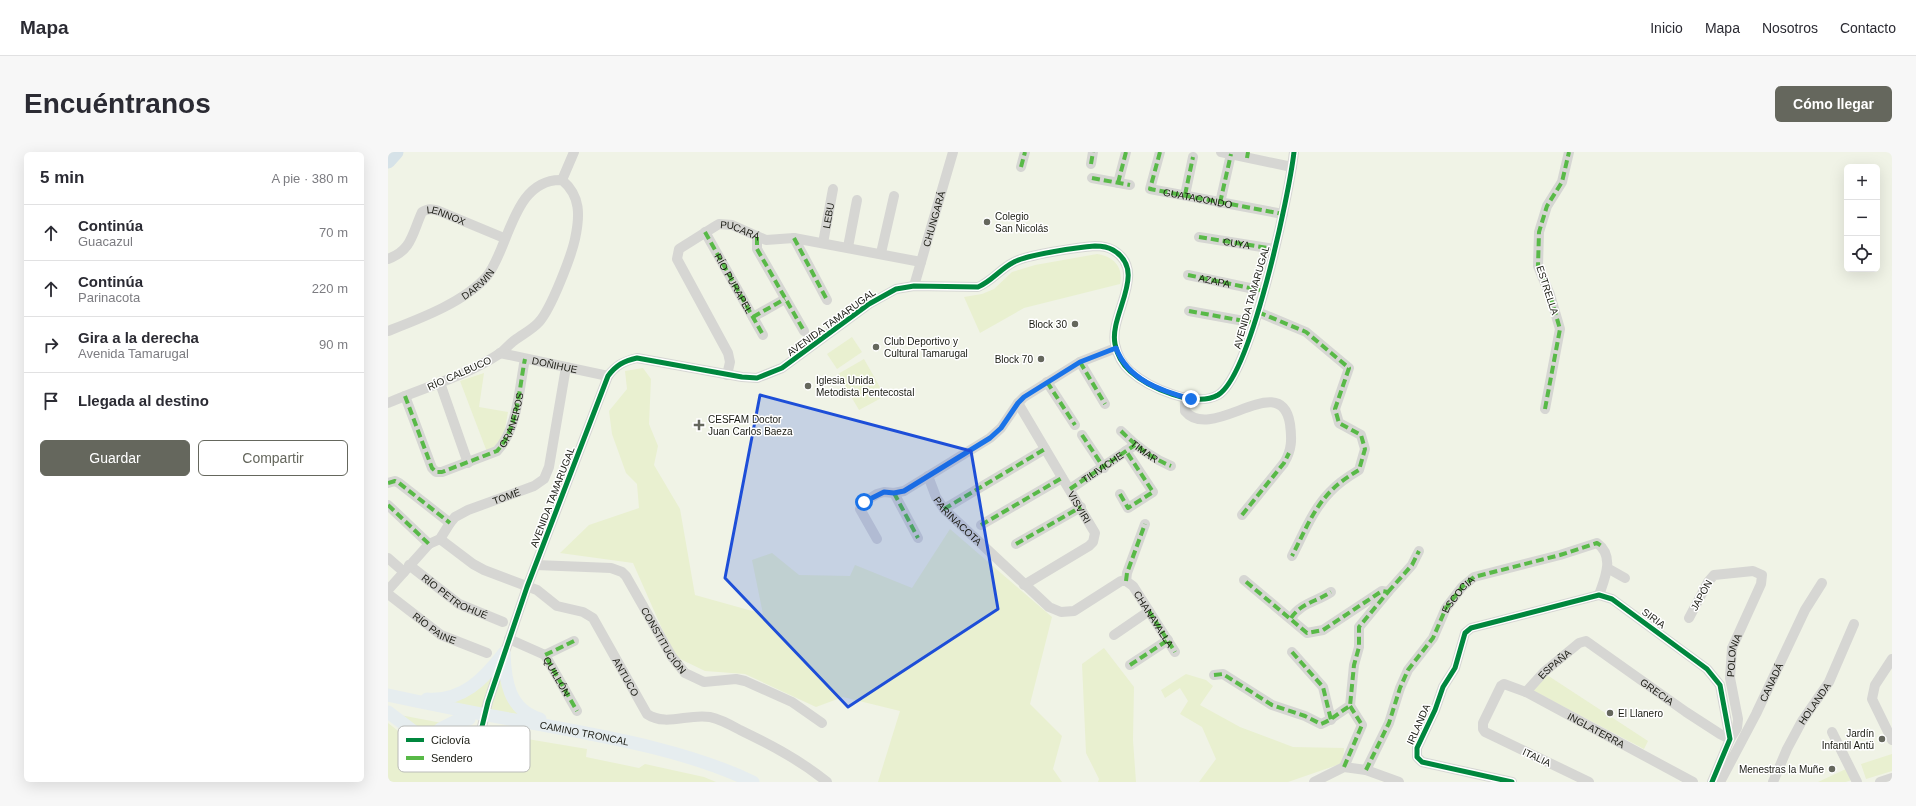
<!DOCTYPE html>
<html lang="es">
<head>
<meta charset="utf-8">
<style>
	body { margin:0; font-family:Helvetica,sans-serif; background:#f7f7f7; color:#2b2b33 }
	.controls { position:absolute; right:12px; top:12px; display:grid; overflow:hidden; border-radius:6px; box-shadow:0 4px 16px #0002 }
	.controls button { width:36px; height:36px; display:grid; place-items:center; padding:0; border:0; border-bottom:1px solid #e1e1e2; background:#fff; color:#2b2b33; font:20px sans-serif }
	.stop { position:absolute; width:12px; height:12px; margin:-9px; border:3px solid #1a73e8; border-radius:50%; background:#fff }
	.stop.end { background:#1a73e8; border-color:#fff; box-shadow:0 1px 4px #0008 }
	.list { margin:0; padding:0; list-style:none }
	h2 { display:flex; justify-content:space-between; align-items:center; height:52px; margin:0; padding:0 16px; font-size:17px }
	h2 small { font-size:13px; font-weight:400; color:#7c7c81 }
	.list li { display:grid; grid-template-columns:26px 1fr auto; gap:12px; align-items:center; box-sizing:border-box; height:56px; padding:0 16px; border-top:1px solid #e1e1e2 }
	.list b { display:block; font-size:15px; white-space:nowrap }
	.list p { margin:0; font-size:13px; white-space:nowrap; color:#7c7c81 }
	.list em { font-size:13px; font-style:normal; color:#7c7c81 }
	.actions { display:flex; gap:8px; padding:12px 16px }
	.actions a { flex:1; padding:9px 0; border:1px solid #65675d; border-radius:6px; text-align:center; font-size:14px; color:#65675d }
	.actions .main { background:#65675d; color:#fff }
	.icon { flex:none; width:22px; height:22px; fill:none; stroke:currentColor; stroke-width:2; stroke-linecap:round; stroke-linejoin:round }
	.map { position:relative; flex:none; width:1504px; height:630px; overflow:hidden; border-radius:6px }
	header { display:flex; align-items:center; gap:24px; box-sizing:border-box; height:56px; padding:0 20px; background:#fff; border-bottom:1px solid #e1e1e2 }
	header strong { font-size:19px }
	nav { display:flex; gap:22px; margin-inline-start:auto; font-size:14px }
	.intro { display:flex; align-items:center; justify-content:space-between; box-sizing:border-box; height:96px; padding:0 24px }
	h1 { margin:0; font-size:28px }
	.button { padding:10px 18px; border-radius:6px; background:#65675d; color:#fff; font-size:14px; font-weight:700 }
	main { display:flex; gap:24px; padding:0 24px }
	aside { flex:1; background:#fff; border-radius:6px; box-shadow:0 4px 16px #0002 }
	.map>svg:first-child { display:block }
</style>
</head>
<body>
<header>
<strong>Mapa</strong>
<nav><a>Inicio</a><a>Mapa</a><a>Nosotros</a><a>Contacto</a></nav>
</header>
<div class="intro"><h1>Encuéntranos</h1><a class="button">Cómo llegar</a></div>
<main>
<aside>
<h2>5 min<small>A pie · 380 m</small></h2>
<ul class="list">
<li><svg class="icon" aria-label="ahead" viewBox="0 0 24 24"><path d="M12 20V5M6 11l6-6 6 6"/></svg><div><b>Continúa</b><p>Guacazul</p></div><em>70 m</em></li>
<li><svg class="icon" aria-label="ahead" viewBox="0 0 24 24"><path d="M12 20V5M6 11l6-6 6 6"/></svg><div><b>Continúa</b><p>Parinacota</p></div><em>220 m</em></li>
<li><svg class="icon" aria-label="right" viewBox="0 0 24 24"><path d="M7 20v-9h11M14 6l5 5-5 5"/></svg><div><b>Gira a la derecha</b><p>Avenida Tamarugal</p></div><em>90 m</em></li>
<li><svg class="icon" aria-label="arrive" viewBox="0 0 24 24"><path d="M6 21V4h12l-3 4 3 4H6"/></svg><div><b>Llegada al destino</b></div></li>
</ul>
<div class="actions"><a class="main">Guardar</a><a>Compartir</a></div>
</aside>
<div class="map">
<svg width="1504" height="630" viewBox="0 0 1504 630">
	<rect width="100%" height="100%" fill="#f0f3e6"/>
	<g fill="#e9f0d0">
		<path d="M709,102c16,2 27,13 23,30l-96,24 -44,25 -16,-36 18,-3 12,-5 18,-17 23,-7z"/>
		<polygon points="464,185 474,200 449,217 439,202"/>
		<polygon points="476,207 497,244 471,258 450,222"/>
		<polygon points="255,216 263,227 261,272 270,294 266,313 292,357 307,443 375,462 364,408 384,401 411,423 462,424 467,413 524,436 562,377 664,465 642,552 674,584 665,617 674,630 490,630 512,559 455,545 428,555 357,522 317,519 286,504 245,411 172,401 201,373 251,356 249,332 238,321 224,282 221,259 239,237 237,219"/>
		<polygon points="96,221 91,255 120,260 115,288 99,300 72,229"/>
		<polygon points="716,496 746,535 745,588 748,630 710,630 711,627 698,601 694,512"/>
		<polygon points="106,520 94,557 50,549"/>
		<polygon points="114,521 136,563 102,558"/>
		<polygon points="1156,521 1260,589 1256,597 1142,537"/>
		<polygon points="798,522 818,528 825,534 812,553 852,575 905,595 956,596 955,611 900,630 811,630 828,607 814,575 792,562 800,549 792,536 777,546 773,538"/>
		<polygon points="12,563 54,571 47,591"/>
		<path d="M0,571c19,14 57,53 83,42 8,-3 13,-13 18,-20l-4,-13 102,17 -1,8 53,11 6,-4 59,13 12,5h-328z"/>
		<polygon points="1504,602 1504,619 1478,627 1473,612"/>
		<polygon points="1460,616 1466,627 1458,630 1430,630"/>
	</g>
	<g fill="none" stroke-linecap="round" stroke-linejoin="round">
		<g stroke="#d6d6d3" stroke-width="10">
			<polyline points="772,0 762,37 895,62"/>
			<polyline points="833,0 904,15"/>
			<polyline points="703,12 705,0"/>
			<polyline points="633,15 637,0"/>
			<polyline points="704,26 742,33"/>
			<polyline points="174,28 186,0"/>
			<polyline points="730,31 738,0"/>
			<polyline points="797,43 805,5"/>
			<polyline points="832,51 843,2"/>
			<polyline points="317,80 375,183"/>
			<polyline points="369,85 369,97 416,179"/>
			<polyline points="811,85 886,97"/>
			<polyline points="406,86 439,148"/>
			<path id="s1" d="M435,91l10,-54"/>
			<polyline points="460,95 469,48"/>
			<polyline points="493,101 506,44"/>
			<path id="s2" d="M0,107c24,-9 24,-25 34,-47 7,-4 10,-3 17,-1l65,27"/>
			<polyline points="800,123 876,139"/>
			<path id="s3" d="M526,134l39,-134"/>
			<polyline points="801,159 867,171"/>
			<path d="M870,160l48,20 43,36 -14,41 4,14 22,12 4,14 -6,21c-10,6 -21,13 -29,22 -17,17 -27,43 -38,64"/>
			<polyline points="365,165 397,147"/>
			<path id="s4" d="M0,179c31,-12 77,-29 99,-55 22,-27 26,-98 75,-96 19,16 18,36 13,59 -4,18 -24,70 -36,83 -6,7 -16,12 -24,18 -6,4 -10,10 -16,14 -33,22 -74,33 -111,49"/>
			<path id="s5" d="M112,201l108,23"/>
			<polyline points="692,210 717,252"/>
			<path id="s6" d="M339,223l3,-13 -2,-9 -51,-94 2,-10 35,-22 5,-3 13,1 34,15 28,-2 127,24"/>
			<polyline points="659,230 687,273"/>
			<polyline points="52,231 80,311"/>
			<path id="s7" d="M17,244l27,72 4,4h6l55,-21c21,-22 22,-63 28,-92"/>
			<path d="M797,246v13c27,33 96,-44 105,13 2,15 2,26 -6,39l-42,52"/>
			<path id="s8" d="M630,251l77,130 -2,9 -4,4 -65,39"/>
			<polyline points="1157,257 1172,177 1162,143 1150,114 1151,80 1159,54 1174,30 1181,0"/>
			<path id="s9" d="M733,279c15,15 30,27 50,35"/>
			<polyline points="694,283 716,316"/>
			<path id="s10" d="M540,324l8,21 8,12 105,98 12,5 13,-1 47,-30h5l7,5 42,66"/>
			<polyline points="0,331 7,329 11,331 62,371"/>
			<polyline points="682,337 747,293"/>
			<polyline points="506,341 530,386"/>
			<polyline points="732,342 740,356 765,340 738,299"/>
			<polyline points="0,353 41,392"/>
			<polyline points="556,357 657,297"/>
			<polyline points="593,373 674,326"/>
			<path id="s11" d="M52,387l33,25 11,6 53,20 20,16 26,6 10,6 54,96c19,13 41,-1 63,3 10,2 21,8 30,13 31,15 60,30 87,52"/>
			<polyline points="489,387 472,357 476,350 489,342 496,340 506,341 516,339 602,286 613,276 630,251 636,245 692,210 728,196"/>
			<polyline points="628,392 693,355"/>
			<polyline points="0,406 16,420"/>
			<path id="s12" d="M21,413l50,39 44,18"/>
			<path id="s13" d="M148,413l75,3 11,4 4,4 46,81 13,16 19,9 32,-3 9,2 47,21 30,21"/>
			<polyline points="1221,417 1237,426"/>
			<polyline points="738,429 739,421 757,372"/>
			<path id="s14" d="M0,438l41,-46 11,-5 10,-16 5,-6 13,-7 66,-24 10,-7 5,-12 17,-100"/>
			<polyline points="1000,440 1024,413 1031,399"/>
			<path id="s15" d="M0,442l53,41 46,18"/>
			<path d="M903,466c10,-15 25,-16 40,-26"/>
			<polyline points="726,483 761,459"/>
			<path id="s16" d="M121,487l36,16 32,56"/>
			<polyline points="904,500 935,535 943,568"/>
			<polyline points="157,503 186,489"/>
			<polyline points="1504,507 1487,533 1484,547 1504,588"/>
			<polyline points="742,513 780,488"/>
			<path d="M826,523l9,-1 49,31 33,11 16,8c11,-4 18,-12 29,-18l4,-41 5,-18v-20l29,-35 -6,-1 -59,39 -16,3 -63,-53"/>
			<path id="s17" d="M1138,540l18,-20 35,-29 7,-2 100,71 34,22 10,5 7,-11 1,-9 -8,-41 2,-30 29,-64 1,-9 -9,-4 -39,4 -6,7 -19,36"/>
			<polyline points="1444,580 1469,630"/>
			<path d="M67,603h7l7,-3 9,-9 10,-41 39,-115 81,-211c8,-11 16,-15 29,-18l105,19 15,1 25,-10 87,-64 27,-15 18,-3 64,1c14,-6 22,-18 36,-25 12,-7 65,-15 81,-16 6,0 13,1 18,4 36,21 -4,64 2,94 2,10 7,20 15,27 19,17 65,37 88,24 33,-20 71,-200 76,-243"/>
			<polyline points="956,615 974,573 962,554"/>
			<path d="M978,618l23,-47 11,-35 8,-18 25,-32 13,-30 16,-21 12,-10 86,-22 37,-12c18,13 8,35 2,52"/>
			<polyline points="926,630 956,615 978,618 1011,630"/>
			<polyline points="1124,630 1034,610 1029,605 1029,596 1047,558 1055,535 1067,516 1077,481 1083,476 1211,443 1224,447 1319,517 1332,533 1342,587 1324,630"/>
			<path id="s18" d="M1201,630l-104,-50 -2,-3v-6l18,-37 3,-2 22,8 167,90"/>
			<path id="s19" d="M1332,630l36,-68 49,-104 17,-27"/>
			<path id="s20" d="M1385,630l14,-33 15,-28 27,-39 25,-58"/>
			<polyline points="1492,630 1504,626"/>
		</g>
		<g stroke="#e6edef" stroke-width="13">
			<path d="M116,501c1,28 5,57 36,66"/>
			<path id="s21" d="M0,543c51,11 103,21 155,30 70,13 145,26 210,57"/>
			<path d="M39,547c35,3 57,-20 77,-46"/>
			<polyline points="0,560 54,601 62,603 67,603"/>
			<polyline points="58,599 50,590 52,577 68,569 81,567"/>
		</g>
		<polyline stroke="#d6e2e8" stroke-width="15" points="0,9 8,0"/>
		<g stroke="#58b947" stroke-width="4" stroke-dasharray="8 4" stroke-linecap="butt">
			<path id="s22" d="M772,0l-10,37 133,25"/>
			<polyline points="859,6 860,0"/>
			<polyline points="703,12 705,0"/>
			<polyline points="633,15 637,0"/>
			<polyline points="704,26 742,33"/>
			<polyline points="730,31 738,0"/>
			<polyline points="797,43 805,5"/>
			<polyline points="832,51 843,2"/>
			<path id="s23" d="M317,80l58,103"/>
			<polyline points="369,85 369,97 416,179"/>
			<path id="s24" d="M811,85l75,12"/>
			<polyline points="406,86 439,148"/>
			<path id="s25" d="M800,123l76,16"/>
			<polyline points="801,159 867,171"/>
			<path d="M870,160l48,20 43,36 -14,41 4,14 22,12 4,14 -6,21c-10,6 -21,13 -29,22 -17,17 -27,43 -38,64"/>
			<polyline points="365,165 397,147"/>
			<polyline points="692,210 717,252"/>
			<polyline points="659,230 687,273"/>
			<path d="M17,244l27,72 4,4h6l55,-21c21,-22 22,-63 28,-92"/>
			<polyline points="1157,257 1172,177 1162,143 1150,114 1151,80 1159,54 1174,30 1181,0"/>
			<path d="M733,279c15,15 30,27 50,35"/>
			<polyline points="694,283 716,316"/>
			<polyline points="0,331 7,329 11,331 62,371"/>
			<path id="s26" d="M682,337l65,-44"/>
			<polyline points="506,341 530,386"/>
			<polyline points="732,342 740,356 765,340 738,299"/>
			<polyline points="0,353 41,392"/>
			<polyline points="556,357 657,297"/>
			<polyline points="854,363 896,311 901,301"/>
			<polyline points="593,373 674,326"/>
			<polyline points="628,392 693,355"/>
			<polyline points="738,429 739,421 757,372"/>
			<polyline points="1000,440 1024,413 1031,399"/>
			<polyline points="761,459 787,500"/>
			<path d="M903,466c10,-15 25,-16 40,-26"/>
			<polyline points="186,489 157,503 189,559"/>
			<polyline points="904,500 935,535 943,568"/>
			<polyline points="742,513 780,488"/>
			<path d="M826,523l9,-1 49,31 33,11 16,8c11,-4 18,-12 29,-18l4,-41 5,-18v-20l29,-35 -6,-1 -59,39 -16,3 -63,-53"/>
			<polyline points="956,615 974,573 962,554"/>
			<path id="s27" d="M978,618l23,-47 11,-35 8,-18 25,-32 13,-30 16,-21 12,-10 86,-22 37,-12 6,4"/>
		</g>
		<g stroke="#fff" stroke-width="8">
			<g id="cycleway">
				<path d="M67,603h7l7,-3 9,-9 10,-41 39,-115 81,-211c8,-11 16,-15 29,-18l105,19 15,1 25,-10 87,-64 27,-15 18,-3 64,1c14,-6 22,-18 36,-25 12,-7 65,-15 81,-16 6,0 13,1 18,4 36,21 -4,64 2,94 2,10 7,20 15,27 19,17 65,37 88,24 33,-20 71,-200 76,-243"/>
				<polyline points="1124,630 1034,610 1029,605 1029,596 1047,558 1055,535 1067,516 1077,481 1083,476 1211,443 1224,447 1319,517 1332,533 1342,587 1324,630"/>
			</g>
		</g>
		<use href="#cycleway" stroke="#00873e" stroke-width="5"/>
	</g>
	<g fill="none" stroke-linecap="round" stroke-linejoin="round">
		<path stroke="#1a73e8" stroke-width="5" d="M476,350l20,-10 10,1 10,-2 86,-53 11,-10 17,-25 6,-6 56,-35 36,-14c12,32 45,43 75,51"/>
	</g>
	<path fill="#1d4ed8" fill-opacity="0.2" stroke="#1d4ed8" stroke-width="3" stroke-linejoin="round" d="M372,243l211,56 27,158 -150,98 -123,-129z"/>
	<g fill="#65675d" stroke="#fff" stroke-width="1.5">
		<circle cx="599" cy="70" r="4"/>
		<circle cx="687" cy="172" r="4"/>
		<circle cx="488" cy="195" r="4"/>
		<circle cx="653" cy="207" r="4"/>
		<circle cx="420" cy="234" r="4"/>
		<path d="M309 267h4v4h4v4h-4v4h-4v-4h-4v-4h4z"/>
		<circle cx="1222" cy="561" r="4"/>
		<circle cx="1494" cy="587" r="4"/>
		<circle cx="1444" cy="617" r="4"/>
	</g>
	<g text-anchor="middle" stroke-width="3" stroke-linejoin="round" paint-order="stroke">
		<g font-size="10" fill="#1a1b13" stroke="#fff">
			<text dy="4" stroke="none"><textPath href="#s22" startOffset="87">GUATACONDO</textPath></text>
			<text dy="4" stroke="none"><textPath href="#s1" startOffset="28">LEBU</textPath></text>
			<text dy="4" stroke="none"><textPath href="#s2" startOffset="86">LENNOX</textPath></text>
			<text dy="4" stroke="none"><textPath href="#s3" startOffset="70">CHUNGARÁ</textPath></text>
			<text dy="4" stroke="none"><textPath href="#s6" startOffset="209">PUCARÁ</textPath></text>
			<text dy="4" stroke="none"><textPath href="#s24" startOffset="38">CUYA</textPath></text>
			<text dy="4" stroke="none"><textPath href="#s4" startOffset="102">DARWIN</textPath></text>
			<text dy="4" stroke="none"><textPath href="#s25" startOffset="27">AZAPA</textPath></text>
			<text dy="4" stroke="none"><textPath href="#s23" startOffset="59">RÍO PURAPEL</textPath></text>
			<text transform="translate(1160 138) rotate(72)" y="4">ESTRELLA</text>
			<text transform="translate(863 145) rotate(-74)" y="4">AVENIDA TAMARUGAL</text>
			<text transform="translate(443 170) rotate(-36)" y="4">AVENIDA TAMARUGAL</text>
			<text dy="4" stroke="none"><textPath href="#s5" startOffset="56">DOÑIHUE</textPath></text>
			<text transform="translate(71 221) rotate(-24)" y="4">RÍO CALBUCO</text>
			<text dy="4" stroke="none"><textPath href="#s7" startOffset="182">GRANEROS</textPath></text>
			<text dy="4" stroke="none"><textPath href="#s9" startOffset="31">TIMAR</textPath></text>
			<text dy="4" stroke="none"><textPath href="#s26" startOffset="39">TILIVICHE</textPath></text>
			<text dy="4" stroke="none"><textPath href="#s14" startOffset="156">TOMÉ</textPath></text>
			<text transform="translate(164 345) rotate(-69)" y="4">AVENIDA TAMARUGAL</text>
			<text dy="4" stroke="none"><textPath href="#s8" startOffset="121">VISVIRI</textPath></text>
			<text dy="4" stroke="none"><textPath href="#s10" startOffset="55">PARINACOTA</textPath></text>
			<text dy="4" stroke="none"><textPath href="#s12" startOffset="56">RÍO PETROHUÉ</textPath></text>
			<text transform="translate(1313 443) rotate(-61)" y="4">JAPÓN</text>
			<text dy="4" stroke="none"><textPath href="#s27" startOffset="200">ESCOCIA</textPath></text>
			<text transform="translate(1266 466) rotate(36)" y="4">SIRIA</text>
			<text dy="4" stroke="none"><textPath href="#s10" startOffset="315">CHANAVALLA</textPath></text>
			<text dy="4" stroke="none"><textPath href="#s15" startOffset="58">RÍO PAINE</textPath></text>
			<text dy="4" stroke="none"><textPath href="#s13" startOffset="167">CONSTITUCIÓN</textPath></text>
			<text dy="4" stroke="none"><textPath href="#s17" startOffset="341">POLONIA</textPath></text>
			<text dy="4" stroke="none"><textPath href="#s17" startOffset="40">ESPAÑA</textPath></text>
			<text dy="4" stroke="none"><textPath href="#s11" startOffset="242">ANTUCO</textPath></text>
			<text dy="4" stroke="none"><textPath href="#s16" startOffset="64">QUILLÓN</textPath></text>
			<text dy="4" stroke="none"><textPath href="#s19" startOffset="112">CANADÁ</textPath></text>
			<text dy="4" stroke="none"><textPath href="#s17" startOffset="167">GRECIA</textPath></text>
			<text dy="4" stroke="none"><textPath href="#s20" startOffset="89">HOLANDA</textPath></text>
			<text transform="translate(1030 572) rotate(-66)" y="4">IRLANDA</text>
			<text dy="4" stroke="none"><textPath href="#s18" startOffset="273">INGLATERRA</textPath></text>
			<text dy="4" stroke="none"><textPath href="#s21" startOffset="200">CAMINO TRONCAL</textPath></text>
			<text transform="translate(1149 605) rotate(25)" y="4">ITALIA</text>
		</g>
		<g font-size="10" fill="#1a1b13" stroke="#fff" text-anchor="start">
			<text x="607" y="68">Colegio<tspan x="607" dy="12">San Nicolás</tspan></text>
			<text x="679" y="176" text-anchor="end">Block 30</text>
			<text x="496" y="193">Club Deportivo y<tspan x="496" dy="12">Cultural Tamarugal</tspan></text>
			<text x="645" y="211" text-anchor="end">Block 70</text>
			<text x="428" y="232">Iglesia Unida<tspan x="428" dy="12">Metodista Pentecostal</tspan></text>
			<text x="320" y="271">CESFAM Doctor<tspan x="320" dy="12">Juan Carlos Baeza</tspan></text>
			<text x="1230" y="565">El Llanero</text>
			<text x="1486" y="585" text-anchor="end">Jardín<tspan x="1486" dy="12">Infantil Antü</tspan></text>
			<text x="1436" y="621" text-anchor="end">Menestras la Muñe</text>
		</g>
	</g>
	<rect x="10" y="574" width="132" height="46" rx="6" fill="#fff" stroke="#babbb8" stroke-width="1"/>
	<rect x="18" y="586" width="18" height="4" fill="#00873e"/>
	<rect x="18" y="604" width="18" height="4" fill="#58b947"/>
	<g font-size="11" fill="#1a1b13">
		<text x="43" y="592">Ciclovía</text>
		<text x="43" y="610">Sendero</text>
	</g>
</svg>
<div class="controls">
<button>+</button>
<button>−</button>
<button><svg class="icon" aria-label="locate" viewBox="0 0 24 24"><circle cx="12" cy="12" r="6"/><path d="M12 2v4M12 18v4M2 12h4M18 12h4"/></svg></button>
</div>
<div class="stop" style="left:476px;top:350px"></div>
<div class="stop end" style="left:803px;top:247px"></div>
</div>
</main>
</body>
</html>
